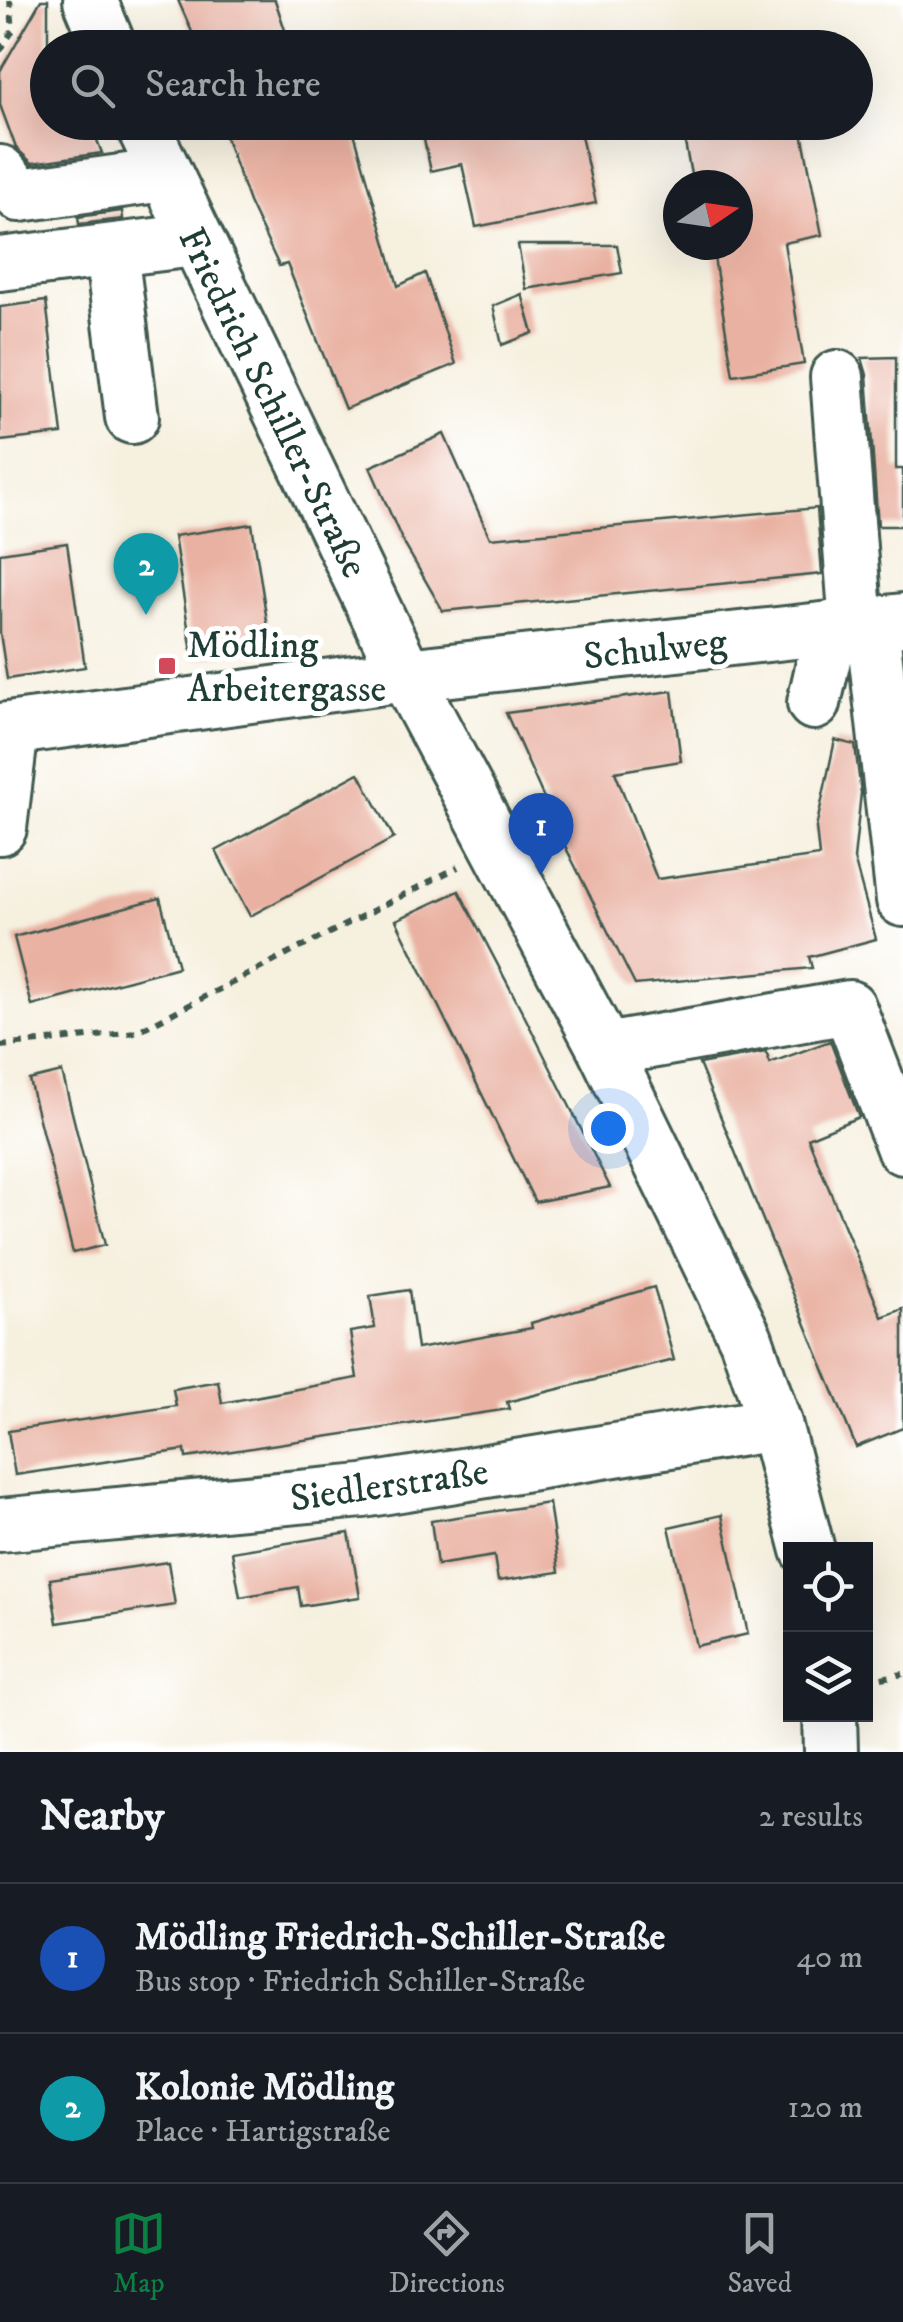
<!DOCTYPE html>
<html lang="en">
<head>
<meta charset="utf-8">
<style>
	body { margin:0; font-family:"IM FELL DW Pica",serif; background:#20242c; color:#f1f3f6 }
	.controls { position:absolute; right:30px; bottom:30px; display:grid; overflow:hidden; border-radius:0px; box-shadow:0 10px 40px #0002 }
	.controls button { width:90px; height:90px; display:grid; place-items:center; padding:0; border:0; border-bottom:2px solid #363941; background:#171b24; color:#f1f3f6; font:50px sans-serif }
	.compass { position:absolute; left:663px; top:170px; width:90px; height:90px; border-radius:50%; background:#171b24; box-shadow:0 10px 40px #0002; rotate:77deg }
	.you { position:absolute; left:608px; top:1128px; width:35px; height:35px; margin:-25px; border:8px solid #fff; border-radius:50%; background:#1a73e8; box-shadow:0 0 0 15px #1a73e833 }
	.badge { display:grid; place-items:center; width:65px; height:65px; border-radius:50%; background:#0b8043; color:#fff; font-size:32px; font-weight:700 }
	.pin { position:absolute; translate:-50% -82px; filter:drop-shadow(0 2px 5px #0008) }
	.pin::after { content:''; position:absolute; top:52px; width:35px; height:30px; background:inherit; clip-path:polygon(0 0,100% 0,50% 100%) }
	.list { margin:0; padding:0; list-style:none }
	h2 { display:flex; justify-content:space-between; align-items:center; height:130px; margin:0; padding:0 40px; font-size:42px }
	h2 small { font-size:32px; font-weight:400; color:#9ea1a6 }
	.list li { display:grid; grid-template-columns:65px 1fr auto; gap:30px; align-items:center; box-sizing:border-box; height:150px; padding:0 40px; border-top:2px solid #363941 }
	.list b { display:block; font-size:38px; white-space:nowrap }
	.list p { margin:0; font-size:32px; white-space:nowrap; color:#9ea1a6 }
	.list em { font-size:32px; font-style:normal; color:#9ea1a6 }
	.icon { flex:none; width:55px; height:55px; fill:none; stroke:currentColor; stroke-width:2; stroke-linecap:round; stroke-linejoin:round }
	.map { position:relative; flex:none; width:903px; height:1752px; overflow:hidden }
	.search { position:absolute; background:#171b24; box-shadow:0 10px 40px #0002; left:30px; right:30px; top:30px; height:110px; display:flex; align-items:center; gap:25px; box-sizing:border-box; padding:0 35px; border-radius:55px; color:#9ea1a6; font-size:38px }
	.sheet { height:430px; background:#171b24 }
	nav { display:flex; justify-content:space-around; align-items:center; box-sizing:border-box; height:140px; border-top:2px solid #363941; background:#171b24; font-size:28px; color:#9ea1a6 }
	nav a { display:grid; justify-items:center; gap:5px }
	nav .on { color:#0b8043 }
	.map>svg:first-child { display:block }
</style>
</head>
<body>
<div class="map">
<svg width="903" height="1752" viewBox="0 0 903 1752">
	<rect width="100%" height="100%" fill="#fff"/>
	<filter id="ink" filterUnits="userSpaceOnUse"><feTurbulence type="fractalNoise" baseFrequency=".01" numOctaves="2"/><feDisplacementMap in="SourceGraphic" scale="20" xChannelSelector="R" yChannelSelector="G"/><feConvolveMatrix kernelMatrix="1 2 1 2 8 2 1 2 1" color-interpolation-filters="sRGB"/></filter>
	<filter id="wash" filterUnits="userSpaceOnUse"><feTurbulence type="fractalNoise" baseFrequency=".0048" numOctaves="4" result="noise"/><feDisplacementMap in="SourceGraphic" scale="40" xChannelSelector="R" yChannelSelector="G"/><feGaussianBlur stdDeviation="2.25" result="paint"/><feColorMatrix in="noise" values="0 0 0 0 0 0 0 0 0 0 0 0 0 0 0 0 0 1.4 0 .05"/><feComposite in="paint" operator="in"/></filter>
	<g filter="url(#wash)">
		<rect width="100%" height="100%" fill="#f6f0df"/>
		<g id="blocks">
			<g fill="#e9b1a1">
				<polygon points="41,0 48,0 48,122 90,122 102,153 32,163 16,148 0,105 0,71"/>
				<polygon points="178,0 275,0 291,48 199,48"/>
				<polygon points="220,122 351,122 398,286 425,273 456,364 345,409 287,264 279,266 249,202"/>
				<polygon points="420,122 578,122 596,203 476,227 462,164 431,171"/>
				<polygon points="681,122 800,122 822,235 784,243 804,364 733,375 712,245 738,245 738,185 693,185"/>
				<polygon points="122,211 123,219 79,224 78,217"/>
				<polygon points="518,245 617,245 622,273 526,289"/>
				<polygon points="522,294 533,333 502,345 493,306"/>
				<polygon points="46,301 62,434 0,441 0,307"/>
				<polygon points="896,357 896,469 903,469 903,526 878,526 867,375 862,358"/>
				<polygon points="444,434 490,538 817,508 822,574 443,611 402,540 370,467"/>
				<polygon points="252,524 271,647 193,659 174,536"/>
				<polygon points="67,543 85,667 7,679 0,633 0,553"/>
				<polygon points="672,691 681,761 615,772 657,879 819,856 816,828 835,740 855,745 861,793 854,859 876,939 809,957 812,968 635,985 567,850 506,713"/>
				<polygon points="359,773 394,838 250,916 216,851"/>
				<polygon points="459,891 523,1013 610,1187 535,1202 396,920"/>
				<polygon points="160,898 178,967 32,1006 14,937"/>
				<polygon points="830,1041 859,1117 808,1138 882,1317 903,1309 903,1428 856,1447 699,1064 766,1052 770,1063"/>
				<polygon points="62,1072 105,1245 73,1253 29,1080"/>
				<polygon points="654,1287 674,1360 507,1402 509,1409 186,1458 185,1450 15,1475 8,1431 176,1406 173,1389 218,1381 222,1403 357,1378 350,1332 375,1328 370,1296 409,1290 417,1349 532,1328 531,1323"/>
				<polygon points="549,1503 559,1572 498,1581 494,1556 437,1565 431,1521"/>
				<polygon points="722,1515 748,1634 696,1646 669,1527"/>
				<polygon points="349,1533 360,1597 301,1606 298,1587 240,1597 232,1552"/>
				<polygon points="168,1562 175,1605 57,1623 50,1579"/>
			</g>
		</g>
	</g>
	<g filter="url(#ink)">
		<use href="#blocks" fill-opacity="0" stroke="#3f584e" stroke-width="2.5"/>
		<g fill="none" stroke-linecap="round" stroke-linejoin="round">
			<g stroke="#3f584e" stroke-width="58">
				<g id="minor">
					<polyline points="90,0 110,48"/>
					<polyline points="141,122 406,675 605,1050 746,1339 775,1424 808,1550"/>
					<polyline points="0,172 20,195 164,175"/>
					<polyline points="111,251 132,417"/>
					<polyline points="0,264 195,240"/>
					<polyline points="837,377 856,626"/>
					<polyline points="872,624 903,900"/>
					<polyline points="814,703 831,628"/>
					<polyline points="0,730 406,675 903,620"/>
					<polyline points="0,828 12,729"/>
					<polyline points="605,1050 849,1007 903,1148"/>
					<polyline points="0,1525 363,1491 775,1424"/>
					<polyline points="830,1714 831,1752"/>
				</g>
			</g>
			<g stroke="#3f584e" stroke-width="6" stroke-dasharray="8 8" stroke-linecap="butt">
				<polyline points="0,51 13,30 10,0"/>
				<polyline points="0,1046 136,1032 458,867"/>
				<polyline points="866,1681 903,1674"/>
			</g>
			<use href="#minor" stroke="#fff" stroke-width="52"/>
		</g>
	</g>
	<rect fill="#d1495b" stroke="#fff" stroke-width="4" x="157" y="656" width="20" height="20" rx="5"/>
	<g text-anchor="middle" stroke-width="10" stroke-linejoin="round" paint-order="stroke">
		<g font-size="38" fill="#1f3d34" stroke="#fff">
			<text transform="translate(274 402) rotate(64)" y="13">Friedrich Schiller-Straße</text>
			<text transform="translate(655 648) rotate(-6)" y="13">Schulweg</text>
			<text transform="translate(389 1484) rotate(-8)" y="13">Siedlerstraße</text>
		</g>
		<g font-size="38" fill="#1f3d34" stroke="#fff" text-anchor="start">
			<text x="187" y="657">Mödling<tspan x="187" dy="44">Arbeitergasse</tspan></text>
		</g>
	</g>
</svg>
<div class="controls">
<button><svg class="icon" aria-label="locate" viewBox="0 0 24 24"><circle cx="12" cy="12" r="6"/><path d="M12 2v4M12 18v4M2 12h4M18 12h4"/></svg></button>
<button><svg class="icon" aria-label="layers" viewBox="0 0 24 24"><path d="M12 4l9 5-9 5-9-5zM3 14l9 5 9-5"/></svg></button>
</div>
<svg class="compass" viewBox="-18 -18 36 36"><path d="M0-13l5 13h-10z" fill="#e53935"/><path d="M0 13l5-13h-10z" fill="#9ea1a6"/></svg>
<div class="you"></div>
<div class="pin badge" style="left:541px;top:875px;background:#1a4fb4">1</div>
<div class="pin badge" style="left:146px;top:615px;background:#0f9aa8">2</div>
<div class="search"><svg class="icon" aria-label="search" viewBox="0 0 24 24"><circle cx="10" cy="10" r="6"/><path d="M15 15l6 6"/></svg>Search here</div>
</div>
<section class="sheet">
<h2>Nearby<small>2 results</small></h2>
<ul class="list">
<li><span class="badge" style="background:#1a4fb4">1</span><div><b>Mödling Friedrich-Schiller-Straße</b><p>Bus stop · Friedrich Schiller-Straße</p></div><em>40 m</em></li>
<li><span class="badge" style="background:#0f9aa8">2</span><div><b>Kolonie Mödling</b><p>Place · Hartigstraße</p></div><em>120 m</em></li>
</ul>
</section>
<nav>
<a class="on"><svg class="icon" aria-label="map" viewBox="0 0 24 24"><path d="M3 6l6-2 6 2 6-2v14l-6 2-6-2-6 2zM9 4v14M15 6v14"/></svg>Map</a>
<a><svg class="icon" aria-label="directions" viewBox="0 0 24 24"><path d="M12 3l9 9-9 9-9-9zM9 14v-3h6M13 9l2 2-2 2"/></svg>Directions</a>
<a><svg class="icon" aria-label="saved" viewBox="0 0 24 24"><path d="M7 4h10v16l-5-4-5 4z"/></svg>Saved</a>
</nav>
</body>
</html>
